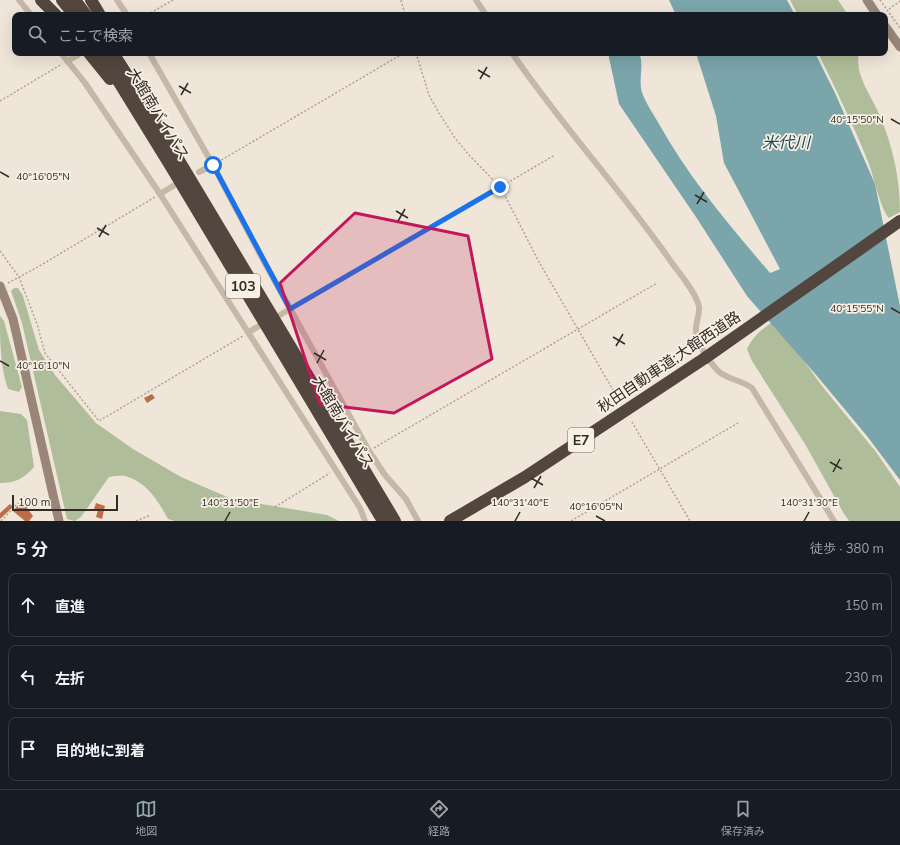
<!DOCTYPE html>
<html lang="ja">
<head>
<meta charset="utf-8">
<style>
	body { margin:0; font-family:Mulish,"Noto Sans JP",sans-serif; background:#242831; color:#f1f3f6 }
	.scale { position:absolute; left:12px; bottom:10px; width:106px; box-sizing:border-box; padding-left:4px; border:2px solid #332b26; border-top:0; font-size:11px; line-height:14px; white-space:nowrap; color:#332b26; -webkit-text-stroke:3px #f7f0e5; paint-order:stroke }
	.stop { position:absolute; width:12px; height:12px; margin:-9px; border:3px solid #1a73e8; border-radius:50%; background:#fff }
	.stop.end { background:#1a73e8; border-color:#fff; box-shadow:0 1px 4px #0008 }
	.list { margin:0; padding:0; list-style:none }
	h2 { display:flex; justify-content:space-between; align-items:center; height:52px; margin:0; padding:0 16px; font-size:17px }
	h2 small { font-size:13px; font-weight:400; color:#9ea1a6 }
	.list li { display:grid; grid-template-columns:26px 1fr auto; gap:12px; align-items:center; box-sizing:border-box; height:64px; margin:0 8px 8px; padding:0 8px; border:1px solid #363941; border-radius:8px }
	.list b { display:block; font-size:15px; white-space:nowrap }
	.list em { font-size:13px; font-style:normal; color:#9ea1a6 }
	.icon { flex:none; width:22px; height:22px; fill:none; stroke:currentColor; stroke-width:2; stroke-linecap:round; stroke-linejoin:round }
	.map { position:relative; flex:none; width:900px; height:521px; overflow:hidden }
	.search { position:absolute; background:#171b24; box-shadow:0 4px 16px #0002; left:12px; right:12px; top:12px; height:44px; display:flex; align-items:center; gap:10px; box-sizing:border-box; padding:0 14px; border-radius:8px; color:#9ea1a6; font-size:15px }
	.sheet { height:268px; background:#171b24 }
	nav { display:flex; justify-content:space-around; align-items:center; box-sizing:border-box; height:56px; border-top:1px solid #363941; background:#171b24; font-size:11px; color:#9ea1a6 }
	nav a { display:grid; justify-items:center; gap:2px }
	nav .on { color:#92a7ac }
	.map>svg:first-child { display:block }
</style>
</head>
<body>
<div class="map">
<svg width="900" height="521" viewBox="0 0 900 521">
	<rect width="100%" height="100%" fill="#efe6d9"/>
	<g fill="#afbd9a">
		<polygon points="790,0 838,0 848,15 798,15"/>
		<path d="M818,53h41c-5,22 13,43 21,63 13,31 20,63 20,96l-11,6c-8,-8 -15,-40 -20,-54 -15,-38 -33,-74 -51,-111z"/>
		<path d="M14,288h4l5,8 16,54 16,25 41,48 37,26 48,28 51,22 95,16 12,6h-164l-7,-2c-9,-17 -21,-36 -40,-42 -5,-2 -13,-1 -19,0l-28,40 -6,4 -8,-2 -45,-196 -11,-32z"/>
		<path d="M0,316l4,5 18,66 -3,5 -11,-3c-8,-22 -8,-49 -8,-73z"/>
		<path d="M773,322l13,14 36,50 54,66 24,35v34h-51l-6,-9 -38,-68 -53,-83 -5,-12c6,-12 14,-20 26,-27z"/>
		<path d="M0,411l21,3 6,6 7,47c-11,12 -18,16 -34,16z"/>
	</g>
	<g fill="#7aa5aa">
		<polygon points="669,0 787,0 795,15 676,15"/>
		<path d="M608,53h31c6,12 -2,29 4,42 4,10 11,20 16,29 30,54 71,102 111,149l10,-4 -56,-106 -8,-47 -20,-63h119l20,40 40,91 25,122v174l-33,-44 -50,-60 -70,-80 -51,-79 -77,-113z"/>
	</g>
	<g fill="#bd6d49">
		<polygon points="152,394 155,398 147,403 144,398"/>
		<polygon points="21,502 29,506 27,508 33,516 29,521 25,521 13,511"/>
		<polygon points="96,503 105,506 102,519 96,517 98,510 94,509"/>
		<polygon points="10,504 13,507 0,519 0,513"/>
	</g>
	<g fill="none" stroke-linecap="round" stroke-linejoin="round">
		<g stroke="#b2a191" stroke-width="1.5" stroke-dasharray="2 2" stroke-linecap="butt">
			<polyline points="401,0 405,15"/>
			<polyline points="880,0 900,28"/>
			<polyline points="889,9 900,1"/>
			<polyline points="147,15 173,0"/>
			<polyline points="416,53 429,95 439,113 455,138 469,155 501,188 539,262 617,397"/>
			<polyline points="0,101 62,64"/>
			<polyline points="218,162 404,53"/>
			<polyline points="0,251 19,277 37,324 45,353 99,421 243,336"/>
			<polyline points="8,283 36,268 155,197"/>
			<polyline points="296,306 555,155"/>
			<polyline points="632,422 690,521"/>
			<polyline points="374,448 657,283"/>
			<polyline points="275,507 330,473"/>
			<polyline points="1,521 25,496"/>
			<polyline points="136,521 151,515"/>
			<polyline points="571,521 738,423"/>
		</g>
		<g stroke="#c6b7a6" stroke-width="6">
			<polyline points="19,0 31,15"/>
			<polyline points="117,0 127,15"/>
			<polyline points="476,0 486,15"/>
			<polyline points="61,53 85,83 160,194 360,508 365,521"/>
			<polyline points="149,53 213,165 262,258 369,451 385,475 406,499 418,521"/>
			<path d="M512,53c50,73 110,138 160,210 8,11 25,31 27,44 1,8 -4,16 -3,24 0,12 13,30 21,39 8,9 25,10 35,18l82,133"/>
			<polyline points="67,61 78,55"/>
			<polyline points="199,172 213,165"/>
			<polyline points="160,194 173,186"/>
			<polyline points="278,316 290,309"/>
			<polyline points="249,332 259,326"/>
		</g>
		<g stroke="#998678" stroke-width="9">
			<polyline points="867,0 877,15"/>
			<polyline points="885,26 900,47"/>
			<polyline points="0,286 13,319 59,521"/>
		</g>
		<g stroke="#53463e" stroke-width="12">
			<polyline points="41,0 56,15"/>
			<polyline points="62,0 74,15"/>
			<polyline points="75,0 86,15"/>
			<polyline points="91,0 100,15"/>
			<polyline points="89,53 110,79"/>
			<polyline points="101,53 170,165 383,521"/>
			<polyline points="113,53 138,92 395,521"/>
			<polyline points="450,521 525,477 705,358"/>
		</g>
		<polyline stroke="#53463e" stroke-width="12" points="705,358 900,221"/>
	</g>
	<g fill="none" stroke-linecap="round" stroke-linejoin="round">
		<polyline stroke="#1a73e8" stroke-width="5" points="213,165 290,309 500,187"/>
	</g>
	<path fill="#c2185b" fill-opacity="0.2" stroke="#c2185b" stroke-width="3" stroke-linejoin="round" d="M355,213l113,23 24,123 -98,54 -74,-9 -40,-121z"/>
	<path fill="none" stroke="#332b26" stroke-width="1.5" d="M478,70l12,7M480,79l7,-12M179,86l12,7M181,95l7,-12M891,119l9,5M0,172l9,5M695,195l12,7M697,204l7,-12M396,211l12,7M398,221l7,-12M97,228l12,7M99,237l7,-12M891,308l9,5M613,337l12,7M616,346l7,-12M314,353l12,7M0,361l9,5M317,363l7,-13M830,462l12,7M833,472l7,-13M531,478l12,7M534,488l7,-12M596,516l9,5M225,521l5,-9M515,521l5,-9M804,521l5,-9"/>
	<g text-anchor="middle" stroke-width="3.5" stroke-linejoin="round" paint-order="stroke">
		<g fill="#f7f0e5" stroke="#6e665f" stroke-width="1">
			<rect x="226" y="274" width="34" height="24" rx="3"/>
			<rect x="568" y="428" width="26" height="24" rx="3"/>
		</g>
		<g font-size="14" font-weight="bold" fill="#332b26">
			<text x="243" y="291">103</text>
			<text x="581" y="445">E7</text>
		</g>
		<g font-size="15" fill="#332b26" stroke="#f7f0e5">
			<text transform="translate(158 114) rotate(59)" y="5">大館南バイパス</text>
			<text transform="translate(669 362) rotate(-34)" y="5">秋田自動車道;大館西道路</text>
			<text transform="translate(343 422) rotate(59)" y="5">大館南バイパス</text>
		</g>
		<g font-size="16" font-style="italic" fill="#1f4a51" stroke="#f7f0e5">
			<text x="786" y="148">米代川</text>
		</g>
	</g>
	<g font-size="10" text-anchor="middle" fill="#332b26" stroke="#f7f0e5" stroke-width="3.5" stroke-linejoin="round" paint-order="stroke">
		<text x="857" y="123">40°15'50"N</text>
		<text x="43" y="180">40°16'05"N</text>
		<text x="857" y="312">40°15'55"N</text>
		<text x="43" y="369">40°16'10"N</text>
		<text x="230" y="506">140°31'50"E</text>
		<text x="520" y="506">140°31'40"E</text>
		<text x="809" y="506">140°31'30"E</text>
		<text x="596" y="510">40°16'05"N</text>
	</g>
</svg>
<div class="scale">100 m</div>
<div class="stop" style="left:213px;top:165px"></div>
<div class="stop end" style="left:500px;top:187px"></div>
<div class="search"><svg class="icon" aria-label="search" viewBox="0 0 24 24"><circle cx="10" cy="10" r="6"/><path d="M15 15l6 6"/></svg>ここで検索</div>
</div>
<section class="sheet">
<h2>5 分<small>徒歩 · 380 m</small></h2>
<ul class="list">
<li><svg class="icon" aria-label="ahead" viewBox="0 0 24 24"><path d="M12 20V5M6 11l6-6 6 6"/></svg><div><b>直進</b></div><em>150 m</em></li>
<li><svg class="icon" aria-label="left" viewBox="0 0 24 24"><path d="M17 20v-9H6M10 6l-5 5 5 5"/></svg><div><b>左折</b></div><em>230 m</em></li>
<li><svg class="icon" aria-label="arrive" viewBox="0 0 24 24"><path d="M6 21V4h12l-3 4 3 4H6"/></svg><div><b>目的地に到着</b></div></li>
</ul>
</section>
<nav>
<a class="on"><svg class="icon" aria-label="map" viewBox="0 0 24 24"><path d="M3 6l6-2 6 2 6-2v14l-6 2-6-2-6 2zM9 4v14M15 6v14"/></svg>地図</a>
<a><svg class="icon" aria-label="directions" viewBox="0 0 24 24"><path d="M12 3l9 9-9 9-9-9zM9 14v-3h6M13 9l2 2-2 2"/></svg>経路</a>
<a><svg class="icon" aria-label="saved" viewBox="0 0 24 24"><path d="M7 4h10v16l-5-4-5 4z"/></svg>保存済み</a>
</nav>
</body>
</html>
